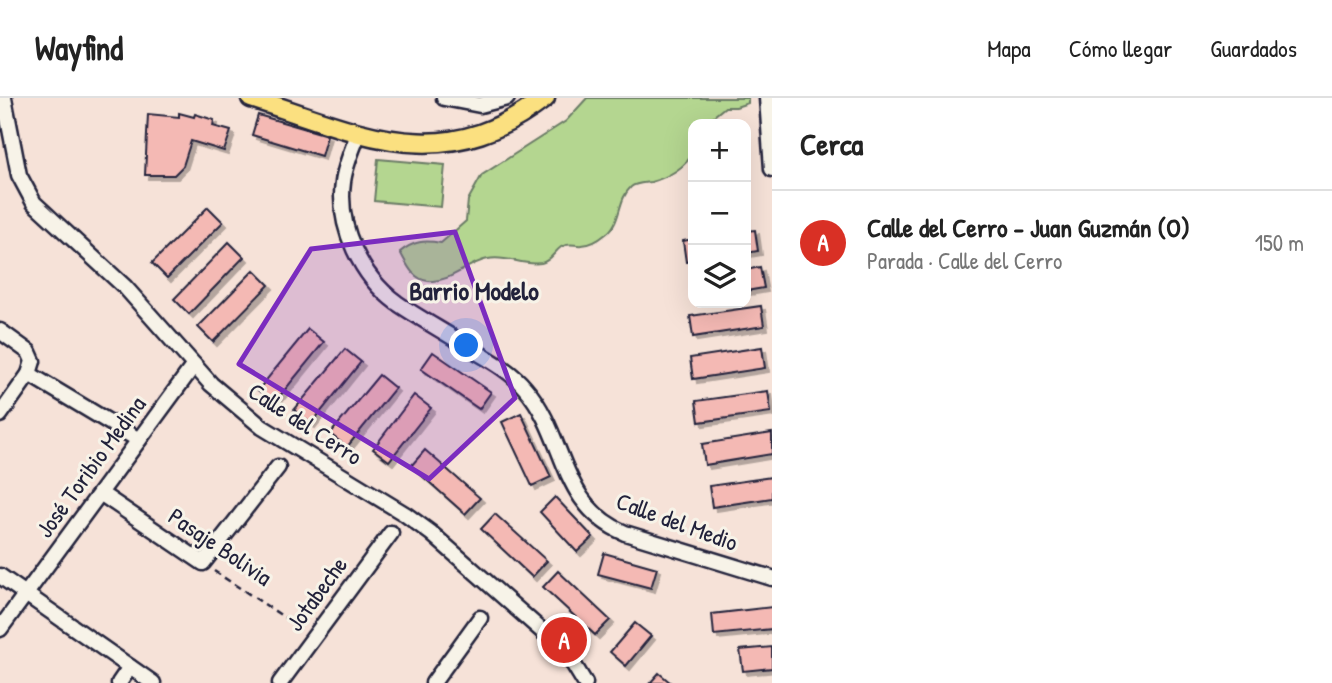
<!DOCTYPE html>
<html lang="es">
<head>
<meta charset="utf-8">
<style>
	body { margin:0; font-family:"Patrick Hand",sans-serif; background:#f2f2f2; color:#222 }
	.controls { position:absolute; right:21px; top:21px; display:grid; overflow:hidden; border-radius:14px; box-shadow:0 7px 28px #0002 }
	.controls button { width:63px; height:63px; display:grid; place-items:center; padding:0; border:0; border-bottom:2px solid #e0e0e0; background:#fff; color:#222; font:35px sans-serif }
	.you { position:absolute; left:467px; top:248px; width:24px; height:24px; margin:-18px; border:5px solid #fff; border-radius:50%; background:#1a73e8; box-shadow:0 0 0 10px #1a73e833 }
	.badge { display:grid; place-items:center; width:46px; height:46px; border-radius:50%; background:#d93025; color:#fff; font-size:23px; font-weight:700 }
	.pin { position:absolute; translate:-50% -50%; border:4px solid #fff; box-shadow:0 2px 7px #0006 }
	.list { margin:0; padding:0; list-style:none }
	h2 { display:flex; justify-content:space-between; align-items:center; height:91px; margin:0; padding:0 28px; font-size:30px }
	h2 small { font-size:23px; font-weight:400; color:#767676 }
	.list li { display:grid; grid-template-columns:46px 1fr auto; gap:21px; align-items:center; box-sizing:border-box; height:105px; padding:0 28px; border-top:2px solid #e0e0e0 }
	.list b { display:block; font-size:26px; white-space:nowrap }
	.list p { margin:0; font-size:23px; white-space:nowrap; color:#767676 }
	.list em { font-size:23px; font-style:normal; color:#767676 }
	.icon { flex:none; width:38px; height:38px; fill:none; stroke:currentColor; stroke-width:2; stroke-linecap:round; stroke-linejoin:round }
	.map { position:relative; flex:none; width:772px; height:585px; overflow:hidden }
	header { display:flex; align-items:center; gap:42px; box-sizing:border-box; height:98px; padding:0 35px; background:#fff; border-bottom:2px solid #e0e0e0 }
	header strong { font-size:33px }
	nav { display:flex; gap:38px; margin-inline-start:auto; font-size:24px }
	main { display:flex }
	aside { flex:1; background:#fff }
	.map>svg:first-child { display:block }
</style>
</head>
<body>
<header>
<strong>Wayfind</strong>
<nav><a>Mapa</a><a>Cómo llegar</a><a>Guardados</a></nav>
</header>
<main>
<div class="map">
<svg width="772" height="585" viewBox="0 0 772 585">
	<defs>
		<filter id="shadow"><feDropShadow dx="4" dy="4" stdDeviation="0" flood-color="#0004"/></filter>
	</defs>
	<rect width="100%" height="100%" fill="#f6e2d8"/>
	<filter id="ink" filterUnits="userSpaceOnUse"><feTurbulence type="fractalNoise" baseFrequency=".0143" numOctaves="2"/><feDisplacementMap in="SourceGraphic" scale="14" xChannelSelector="R" yChannelSelector="G"/><feConvolveMatrix kernelMatrix="1 2 1 2 8 2 1 2 1" color-interpolation-filters="sRGB"/></filter>
	<g filter="url(#ink)">
		<g fill="#b4d690" stroke="#6b7c66" stroke-width="2">
			<path d="M587,0h161v5l-12,4h-11l-11,9 -4,8h-17c0,8 3,20 0,27 -5,16 -27,27 -42,31 -6,1 -15,1 -20,5 -14,13 -9,35 -25,47 -6,5 -15,11 -24,11 -7,1 -13,-3 -21,2 -7,5 -10,14 -20,16 -18,3 -35,-8 -53,-4 -21,4 -38,24 -60,22 -16,-2 -21,-17 -28,-29 14,-11 24,-12 41,-9l25,-22 2,-21 14,-25 84,-54z"/>
			<polygon points="378,61 445,67 441,109 374,103"/>
		</g>
		<g fill="#f4b9b4" stroke="#22223b" stroke-width="2" filter="url(#shadow)">
			<polygon points="179,15 194,19 195,16 214,22 213,28 231,33 224,53 191,43 183,68 174,77 145,77 148,16 179,19"/>
			<polygon points="258,17 327,37 321,58 252,37"/>
			<polygon points="208,109 223,124 167,180 152,165"/>
			<polygon points="755,132 758,153 746,155 746,133"/>
			<polygon points="693,141 693,163 686,164 683,143"/>
			<polygon points="229,144 244,159 189,216 174,201"/>
			<polygon points="760,169 764,190 746,193 746,172"/>
			<polygon points="254,172 269,187 213,244 198,229"/>
			<polygon points="761,208 764,228 693,239 690,218"/>
			<polygon points="308,231 324,244 274,305 258,292"/>
			<polygon points="762,249 765,270 693,281 690,260"/>
			<polygon points="345,251 361,264 311,326 294,312"/>
			<polygon points="433,254 491,294 479,311 421,271"/>
			<polygon points="379,277 395,290 347,349 330,336"/>
			<polygon points="768,293 771,314 699,324 696,303"/>
			<polygon points="414,297 431,310 389,363 373,351"/>
			<polygon points="521,315 551,379 532,388 502,324"/>
			<polygon points="772,335 772,356 705,367 702,346"/>
			<polygon points="425,352 480,400 465,416 411,368"/>
			<polygon points="772,379 772,400 712,409 709,388"/>
			<polygon points="555,399 593,439 577,454 540,414"/>
			<polygon points="495,416 547,463 532,479 481,431"/>
			<polygon points="604,455 657,470 651,490 598,476"/>
			<polygon points="558,473 610,522 595,537 543,489"/>
			<polygon points="772,509 772,531 714,537 712,516"/>
			<polygon points="635,525 651,538 626,568 610,554"/>
			<polygon points="772,549 772,570 743,573 740,552"/>
			<polygon points="659,575 671,585 650,585"/>
		</g>
		<g fill="none" stroke-linecap="round" stroke-linejoin="round">
			<g stroke="#22223b" stroke-width="19">
				<g id="minor">
					<polyline points="4,0 19,77 34,105 125,189 211,286 262,329 405,416 431,435 549,539 574,567 585,585"/>
					<polyline points="444,0 480,7 507,0"/>
					<polyline points="767,0 772,71"/>
					<path d="M359,34c-6,16 -14,33 -16,50 -6,45 18,95 54,121 22,15 46,28 68,42 21,13 44,24 60,43 42,48 33,117 100,145l147,45"/>
					<polyline points="0,233 29,254 33,263 29,276 0,317"/>
					<polyline points="29,276 139,342"/>
					<polyline points="100,395 203,465 278,369"/>
					<polyline points="0,478 153,585"/>
					<polyline points="0,531 194,267"/>
					<polyline points="119,585 130,569"/>
					<polyline points="280,585 391,435"/>
					<polyline points="433,585 480,520"/>
				</g>
			</g>
			<g stroke="#22223b" stroke-width="23">
				<path id="major" d="M251,0c110,35 190,80 294,0"/>
			</g>
			<polyline stroke="#22223b" stroke-width="2.5" stroke-dasharray="7 5" stroke-linecap="butt" points="214,473 302,531"/>
			<use href="#minor" stroke="#f7f3e8" stroke-width="14"/>
			<use href="#major" stroke="#fbe080" stroke-width="18"/>
		</g>
	</g>
	<path fill="#7b2cbf" fill-opacity="0.2" stroke="#7b2cbf" stroke-width="5" stroke-linejoin="round" d="M455,134l60,166 -86,81 -190,-115 72,-115z"/>
	<g text-anchor="middle" stroke-width="6" stroke-linejoin="round" paint-order="stroke">
		<g font-size="24" fill="#22223b" stroke="#f7f3e8">
			<text transform="translate(305 326) rotate(33)" y="8">Calle del Cerro</text>
			<text transform="translate(91 369) rotate(-54)" y="8">José Toribio Medina</text>
			<text transform="translate(677 424) rotate(20)" y="8">Calle del Medio</text>
			<text transform="translate(220 449) rotate(34)" y="8">Pasaje Bolivia</text>
			<text transform="translate(317 496) rotate(-54)" y="8">Jotabeche</text>
		</g>
		<g font-size="26" font-weight="bold" fill="#22223b" stroke="#f7f3e8">
			<text x="474" y="202">Barrio Modelo</text>
		</g>
	</g>
</svg>
<div class="controls">
<button>+</button>
<button>−</button>
<button><svg class="icon" aria-label="layers" viewBox="0 0 24 24"><path d="M12 4l9 5-9 5-9-5zM3 14l9 5 9-5"/></svg></button>
</div>
<div class="you"></div>
<div class="pin badge" style="left:564px;top:542px">A</div>
</div>
<aside>
<h2>Cerca<small></small></h2>
<ul class="list">
<li><span class="badge">A</span><div><b>Calle del Cerro - Juan Guzmán (O)</b><p>Parada · Calle del Cerro</p></div><em>150 m</em></li>
</ul>
</aside>
</main>
</body>
</html>
